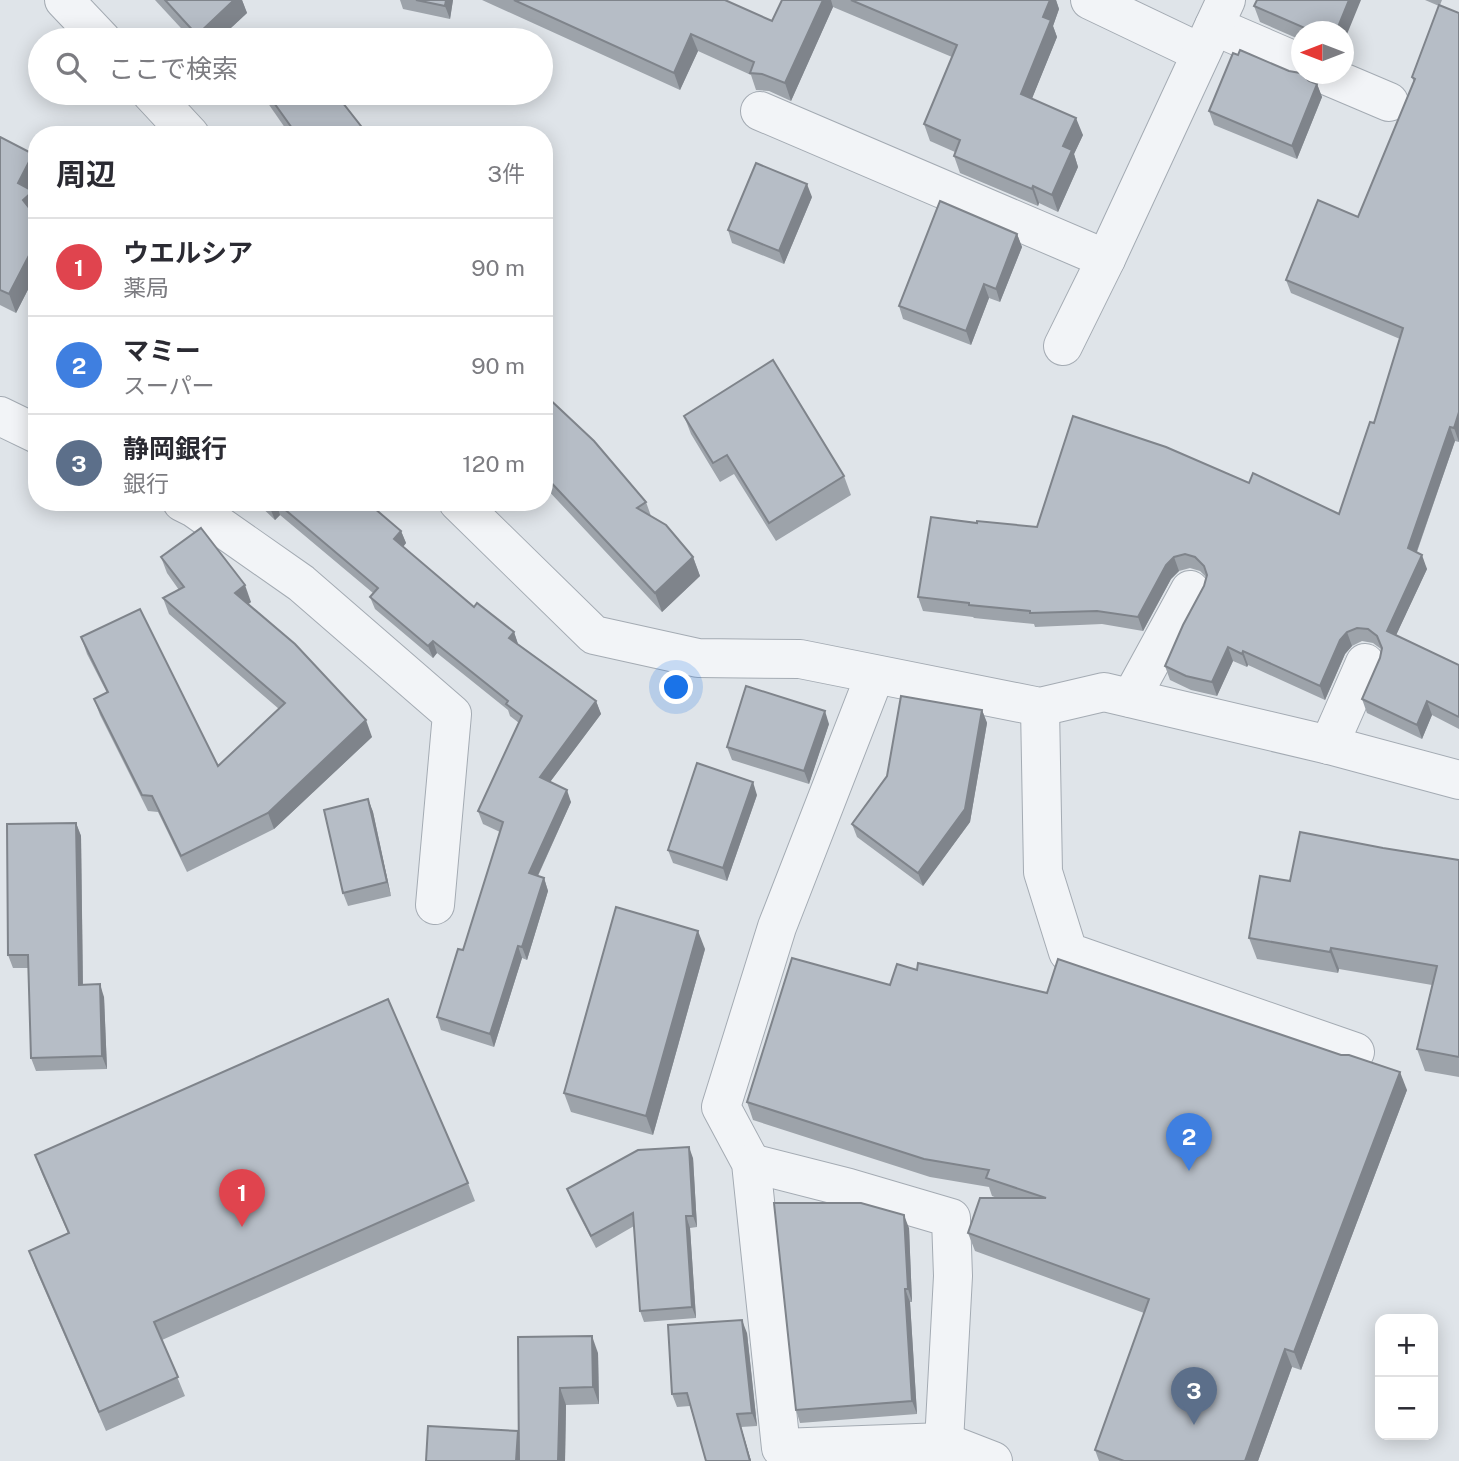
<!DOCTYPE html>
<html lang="ja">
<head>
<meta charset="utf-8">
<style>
	body { margin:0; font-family:"Public Sans","Noto Sans JP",sans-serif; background:#f2f2f3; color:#2b2b33 }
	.controls { position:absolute; right:21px; bottom:21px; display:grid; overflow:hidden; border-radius:14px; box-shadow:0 4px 18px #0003 }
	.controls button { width:63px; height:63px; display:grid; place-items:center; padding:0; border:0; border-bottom:2px solid #e1e1e2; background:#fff; color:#2b2b33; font:35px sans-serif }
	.compass { position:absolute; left:1291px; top:21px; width:63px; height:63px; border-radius:50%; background:#fff; box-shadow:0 4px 18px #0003; rotate:270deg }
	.you { position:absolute; left:677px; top:688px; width:24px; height:24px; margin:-18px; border:5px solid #fff; border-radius:50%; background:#1a73e8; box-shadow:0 0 0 10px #1a73e833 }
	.badge { display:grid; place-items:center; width:46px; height:46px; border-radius:50%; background:#1a73e8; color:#fff; font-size:23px; font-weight:700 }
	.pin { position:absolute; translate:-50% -58px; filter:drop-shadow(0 2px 4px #0008) }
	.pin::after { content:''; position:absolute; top:37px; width:24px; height:21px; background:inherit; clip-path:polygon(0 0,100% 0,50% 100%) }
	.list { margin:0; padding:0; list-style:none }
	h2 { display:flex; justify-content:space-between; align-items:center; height:91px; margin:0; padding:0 28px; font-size:30px }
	h2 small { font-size:23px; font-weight:400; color:#7c7c81 }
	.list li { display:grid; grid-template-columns:46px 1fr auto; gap:21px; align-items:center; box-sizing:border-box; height:98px; padding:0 28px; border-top:2px solid #e1e1e2 }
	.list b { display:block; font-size:26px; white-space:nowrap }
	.list p { margin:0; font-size:23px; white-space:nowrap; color:#7c7c81 }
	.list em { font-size:23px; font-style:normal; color:#7c7c81 }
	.icon { flex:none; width:38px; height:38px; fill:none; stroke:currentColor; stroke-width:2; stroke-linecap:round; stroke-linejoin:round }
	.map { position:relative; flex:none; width:1459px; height:1461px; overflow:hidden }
	.search { position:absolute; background:#fff; box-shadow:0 4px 18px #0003; left:28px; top:28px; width:525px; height:77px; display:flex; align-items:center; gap:18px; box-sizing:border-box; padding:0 24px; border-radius:38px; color:#7c7c81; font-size:26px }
	.panel { position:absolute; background:#fff; box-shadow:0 4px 18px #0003; left:28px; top:126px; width:525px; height:385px; border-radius:28px }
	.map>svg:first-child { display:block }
</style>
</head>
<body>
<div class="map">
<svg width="1459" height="1461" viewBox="0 0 1459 1461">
	<rect width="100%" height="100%" fill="#dfe4e9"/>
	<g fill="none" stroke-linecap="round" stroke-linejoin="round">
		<g stroke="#a4abb3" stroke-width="40">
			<g id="minor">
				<polyline points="64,0 102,40"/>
				<polyline points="1090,0 1201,53"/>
				<polyline points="1214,26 1302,64"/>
				<polyline points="1323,74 1389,102"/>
				<polyline points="151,93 190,135"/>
				<polyline points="760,111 1106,259"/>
				<polyline points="1063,346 1106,259 1226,0"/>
				<polyline points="0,416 37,434"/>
				<polyline points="182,502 194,508 301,583 452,714 435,905"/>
				<polyline points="458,502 594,635 698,658 800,659 1040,707 1104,692 1329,745 1459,780"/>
				<polyline points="875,675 777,927 721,1107 751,1163 781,1448 944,1442 993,1461"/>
				<polyline points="1131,698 1190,590"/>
				<polyline points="1040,707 1043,872 1068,952 1355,1052"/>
				<polyline points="1329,745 1365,663"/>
				<polyline points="751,1163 849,1188 951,1218 953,1276 944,1442"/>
			</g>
		</g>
		<use href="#minor" stroke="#f2f4f7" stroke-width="38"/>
	</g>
	<g fill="#9da3aa">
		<polygon points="155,0 242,0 247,13 218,40 192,40"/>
		<polygon points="400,0 453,0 450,19 403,9"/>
		<polygon points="482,0 725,0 772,21 782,0 1056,0 1059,9 1053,26 1057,37 1032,98 1083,135 1074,154 1078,167 1058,212 1039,203 1038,206 960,173 954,156 955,152 930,141 924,124 952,57 833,7 791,101 769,91 756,90 751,75 698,51 680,90"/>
		<polygon points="1425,0 1442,0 1440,5 1459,13 1459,442 1455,441 1417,552 1427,569 1396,635 1459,665 1459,729 1432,715 1422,739 1367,713 1362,699 1380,658 1381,649 1373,643 1362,641 1352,646 1345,654 1325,700 1248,665 1247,667 1233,661 1217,696 1191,690 1170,680 1165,666 1204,586 1206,577 1200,571 1190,568 1179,571 1171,579 1143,631 1102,624 1035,627 1034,624 974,618 973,617 923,611 918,597 977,523 1037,527 1249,483 1339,514 1374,423 1400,339 1291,293 1286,280 1358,217 1414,83 1412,77 1439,6"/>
		<polygon points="1254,6 1343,32 1301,32 1301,40 1260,22"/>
		<polygon points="1289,71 1317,84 1322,97 1297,159 1214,125 1209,111"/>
		<polygon points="262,93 335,93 368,135 290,135 265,99"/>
		<polygon points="0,137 37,165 37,179 31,190 33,191 37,202 37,212 34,215 37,218 37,272 16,313 0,305"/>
		<polygon points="812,197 784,264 732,243 728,230"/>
		<polygon points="1017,234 1022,247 1000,302 989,298 971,345 903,319 899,306"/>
		<polygon points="544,394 646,502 651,516 693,557 700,576 662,612 544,486"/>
		<polygon points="684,416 844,476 851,495 776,541 734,474 720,482 691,434"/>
		<polygon points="256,502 367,502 401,531 406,543 403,547 474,607 514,632 518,644 596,701 601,714 550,782 571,802 538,876 544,878 548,891 527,960 522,958 494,1047 441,1030 437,1017 463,950 500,832 483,824 478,811 519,723 510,716 508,710 437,653 433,658 375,609 370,597 373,593 280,515 275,520"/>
		<polygon points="161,557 251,602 248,604 372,737 274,829 187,872 158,812 148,811 100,715 94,699 107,693 87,654 81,637 218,766 279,709 169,614 163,598 179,590 167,573"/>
		<polygon points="982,710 987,723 970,822 923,886 857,837 852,824"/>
		<polygon points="829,724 809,784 732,760 727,747"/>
		<polygon points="757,795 727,881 673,863 668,850"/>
		<polygon points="368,799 373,812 391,896 348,906 343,893"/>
		<polygon points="76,823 81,836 83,985 104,997 107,1069 36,1071 31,1058 29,968 13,968 8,955"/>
		<polygon points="1383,848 1459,860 1459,1077 1425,1071 1417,1049 1432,985 1339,969 1338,973 1257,959 1249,938 1290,881"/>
		<polygon points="705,949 653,1135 571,1112 564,1093"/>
		<polygon points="917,970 1407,1090 1301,1370 1292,1367 1258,1461 1099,1461 1095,1450 1144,1313 975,1251 968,1233 997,1198 992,1196 989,1187 930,1177 753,1120 747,1102 890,985"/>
		<polygon points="35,1155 468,1183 475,1201 162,1340 185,1396 106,1431 36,1270 29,1251 68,1233 42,1174"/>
		<polygon points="693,1158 697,1227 690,1228 696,1318 644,1322 640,1311 634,1226 596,1248 571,1200 567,1189"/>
		<polygon points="909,1228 912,1302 910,1302 917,1414 800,1423 796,1410"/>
		<polygon points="747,1333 757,1426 741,1427 751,1461 706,1461 690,1406 677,1407 672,1394"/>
		<polygon points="518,1337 598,1353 599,1404 566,1405 565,1461 426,1461 518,1431 519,1435"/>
	</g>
	<g fill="#7f848b">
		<polygon points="234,0 242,0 247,13 218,40 199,40 197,35"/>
		<polygon points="446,0 453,0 450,19 445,6"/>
		<polygon points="823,0 831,0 833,7 791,101 785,83"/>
		<polygon points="1050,0 1056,0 1059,9 1053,26 1057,37 1027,111 1021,94 1043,17"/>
		<polygon points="1349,0 1361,0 1343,44 1343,32 1336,32"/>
		<polygon points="691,34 698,51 680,90 674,73"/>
		<polygon points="1317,84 1322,97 1297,159 1292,146"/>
		<polygon points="1076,118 1083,135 1074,154 1078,167 1058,212 1052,195 1063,146"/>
		<polygon points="33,154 37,165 37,179 29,195 33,191 37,202 37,212 29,219 18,183"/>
		<polygon points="807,184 812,197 784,264 779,251"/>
		<polygon points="1033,186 1039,203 1038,206 1032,189"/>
		<polygon points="1017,234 1022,247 1000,302 996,289"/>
		<polygon points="37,240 37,272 16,313 9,294"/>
		<polygon points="984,284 989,298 971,345 966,331"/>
		<polygon points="1459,412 1459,442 1454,428"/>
		<polygon points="1450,427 1455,441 1413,562 1408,548"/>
		<polygon points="276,502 280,515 275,520 270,508"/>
		<polygon points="401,531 406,543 399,552 394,539"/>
		<polygon points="1422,555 1427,569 1392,644 1387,631"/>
		<polygon points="693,557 700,576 662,612 655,593"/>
		<polygon points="1174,557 1179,571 1171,579 1143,631 1138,617 1166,565"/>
		<polygon points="245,585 251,602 241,610 235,593"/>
		<polygon points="514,632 518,644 509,638"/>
		<polygon points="1347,632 1352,646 1345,654 1325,700 1320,686 1340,640"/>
		<polygon points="433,641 437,653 433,658 428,646"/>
		<polygon points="1228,647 1233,661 1217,696 1212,682"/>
		<polygon points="1243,651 1248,665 1247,667 1242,654"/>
		<polygon points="596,701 601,714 544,790 540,777"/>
		<polygon points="1427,701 1432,715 1422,739 1417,725"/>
		<polygon points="982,710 987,723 970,822 923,886 918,873"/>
		<polygon points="825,711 829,724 809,784 804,771"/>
		<polygon points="366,720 372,737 274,829 268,813"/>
		<polygon points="753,782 757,795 727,881 723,868"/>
		<polygon points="567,790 571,802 533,886 529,873"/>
		<polygon points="368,799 373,812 391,896 387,882"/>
		<polygon points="76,823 81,836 83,998 79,985"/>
		<polygon points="544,878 548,891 527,960 522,947"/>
		<polygon points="698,931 705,949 653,1135 646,1116"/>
		<polygon points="518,946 522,958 494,1047 490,1034"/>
		<polygon points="1331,948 1339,969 1338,973 1330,952"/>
		<polygon points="100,984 104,997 107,1069 102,1056"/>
		<polygon points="1400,1072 1407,1090 1301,1370 1294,1352"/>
		<polygon points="689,1147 693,1158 697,1227 693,1216"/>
		<polygon points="904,1215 909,1228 912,1302 908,1289"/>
		<polygon points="686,1216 690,1228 696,1318 692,1307"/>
		<polygon points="905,1289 910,1302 917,1414 912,1401"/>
		<polygon points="742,1320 747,1333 757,1426 752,1413"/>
		<polygon points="592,1336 598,1353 599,1404 593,1387"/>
		<polygon points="1285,1349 1292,1367 1258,1461 1245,1461"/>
		<polygon points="560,1388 566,1405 565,1461 558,1461"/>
		<polygon points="737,1414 741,1427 751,1461 750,1461"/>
		<polygon points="518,1431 524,1449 524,1461 516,1461"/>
	</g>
	<g fill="#b6bdc6" stroke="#7f848b" stroke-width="2">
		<polygon points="165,0 234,0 197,35"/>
		<polygon points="416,0 446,0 445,6"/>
		<polygon points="514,0 725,0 772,21 782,0 823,0 785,83 762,74 750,73 754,62 691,34 674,73"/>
		<polygon points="851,0 1050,0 1043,17 1051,20 1021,94 1076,118 1063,146 1072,150 1052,195 1033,186 1032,189 954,156 960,140 924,124 957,45"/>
		<polygon points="1257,0 1349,0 1336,32 1309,32 1305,28 1254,6"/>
		<polygon points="1439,5 1459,13 1459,412 1454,428 1450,427 1408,548 1422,555 1387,631 1459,665 1459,717 1427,701 1417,725 1362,699 1380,658 1382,648 1377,636 1368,629 1357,628 1347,632 1340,640 1320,686 1243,651 1242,654 1228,647 1212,682 1186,676 1165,666 1183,625 1204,586 1207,575 1204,566 1195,557 1185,554 1174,557 1166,565 1138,617 1097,611 1030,613 1030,611 969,605 969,603 918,597 931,517 977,523 977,521 1037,527 1073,416 1166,447 1249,483 1253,473 1339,514 1370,422 1374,423 1403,328 1286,280 1318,200 1358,217 1415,79 1412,77"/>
		<polygon points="1240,50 1289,71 1300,73 1309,81 1317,84 1292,146 1209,111 1233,53 1238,55"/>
		<polygon points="267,93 335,93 368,135 297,135"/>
		<polygon points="0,137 33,154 18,183 33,191 23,200 37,218 37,240 9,294 0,290"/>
		<polygon points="756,163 807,184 779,251 728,230"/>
		<polygon points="940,201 1017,234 996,289 984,284 966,331 899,306"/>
		<polygon points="773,360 844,476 769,523 727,455 713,463 684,416"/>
		<polygon points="544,394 594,441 646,502 637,508 666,525 693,557 655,593 544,475"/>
		<polygon points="264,502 275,502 270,508"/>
		<polygon points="276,502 367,502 401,531 394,539 474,607 477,603 514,632 509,638 596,701 540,777 567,790 529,873 544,878 522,947 518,946 490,1034 437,1017 458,949 463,950 503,822 478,811 522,716 506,704 508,701 433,641 428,646 370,597 378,588"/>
		<polygon points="201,528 245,585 235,593 295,644 366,720 268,813 181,856 152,796 142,795 94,699 108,692 81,637 140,609 218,766 285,703 163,598 184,587 161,557"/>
		<polygon points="746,686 825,711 804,771 727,747"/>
		<polygon points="901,696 982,710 965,809 918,873 852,824 887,776"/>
		<polygon points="697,763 753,782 723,868 668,850"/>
		<polygon points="368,799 387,882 343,893 324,810"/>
		<polygon points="76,823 79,985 100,984 102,1056 31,1058 28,955 8,955 7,824"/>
		<polygon points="1300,832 1383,848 1459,860 1459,1057 1417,1049 1437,966 1331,948 1330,952 1249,938 1260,876 1290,881"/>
		<polygon points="616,907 698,931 646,1116 564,1093"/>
		<polygon points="792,958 890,985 897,964 917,970 918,963 1047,993 1058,959 1341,1055 1349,1055 1400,1072 1294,1352 1285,1349 1245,1461 1124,1461 1095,1450 1149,1299 968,1233 980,1198 1046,1198 986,1178 989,1170 924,1159 747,1102"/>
		<polygon points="388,999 468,1183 154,1322 178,1377 99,1412 29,1251 69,1233 35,1155"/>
		<polygon points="689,1147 693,1216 686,1216 692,1307 640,1311 633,1213 591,1236 567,1189 638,1150"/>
		<polygon points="774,1203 861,1203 904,1215 908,1289 905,1289 912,1401 796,1410"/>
		<polygon points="742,1320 752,1413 737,1414 750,1461 706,1461 687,1393 672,1394 668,1325"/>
		<polygon points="592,1336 593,1387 560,1388 558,1461 519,1461 518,1337"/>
		<polygon points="428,1426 518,1431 516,1461 426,1461"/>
	</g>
</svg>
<div class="controls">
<button>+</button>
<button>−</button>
</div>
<svg class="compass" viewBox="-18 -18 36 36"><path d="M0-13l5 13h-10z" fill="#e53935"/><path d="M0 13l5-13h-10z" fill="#7c7c81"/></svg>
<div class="you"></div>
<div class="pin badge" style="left:242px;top:1227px;background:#e0444e">1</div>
<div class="pin badge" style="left:1189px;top:1171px;background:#3f7fe0">2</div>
<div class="pin badge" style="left:1194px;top:1425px;background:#5c6f8a">3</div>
<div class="search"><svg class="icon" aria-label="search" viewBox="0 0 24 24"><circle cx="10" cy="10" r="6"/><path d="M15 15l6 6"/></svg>ここで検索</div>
<section class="panel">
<h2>周辺<small>3件</small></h2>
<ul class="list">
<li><span class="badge" style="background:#e0444e">1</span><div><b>ウエルシア</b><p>薬局</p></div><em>90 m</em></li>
<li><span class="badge" style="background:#3f7fe0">2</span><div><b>マミー</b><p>スーパー</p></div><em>90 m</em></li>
<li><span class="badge" style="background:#5c6f8a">3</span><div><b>静岡銀行</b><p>銀行</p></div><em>120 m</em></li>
</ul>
</section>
</div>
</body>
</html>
